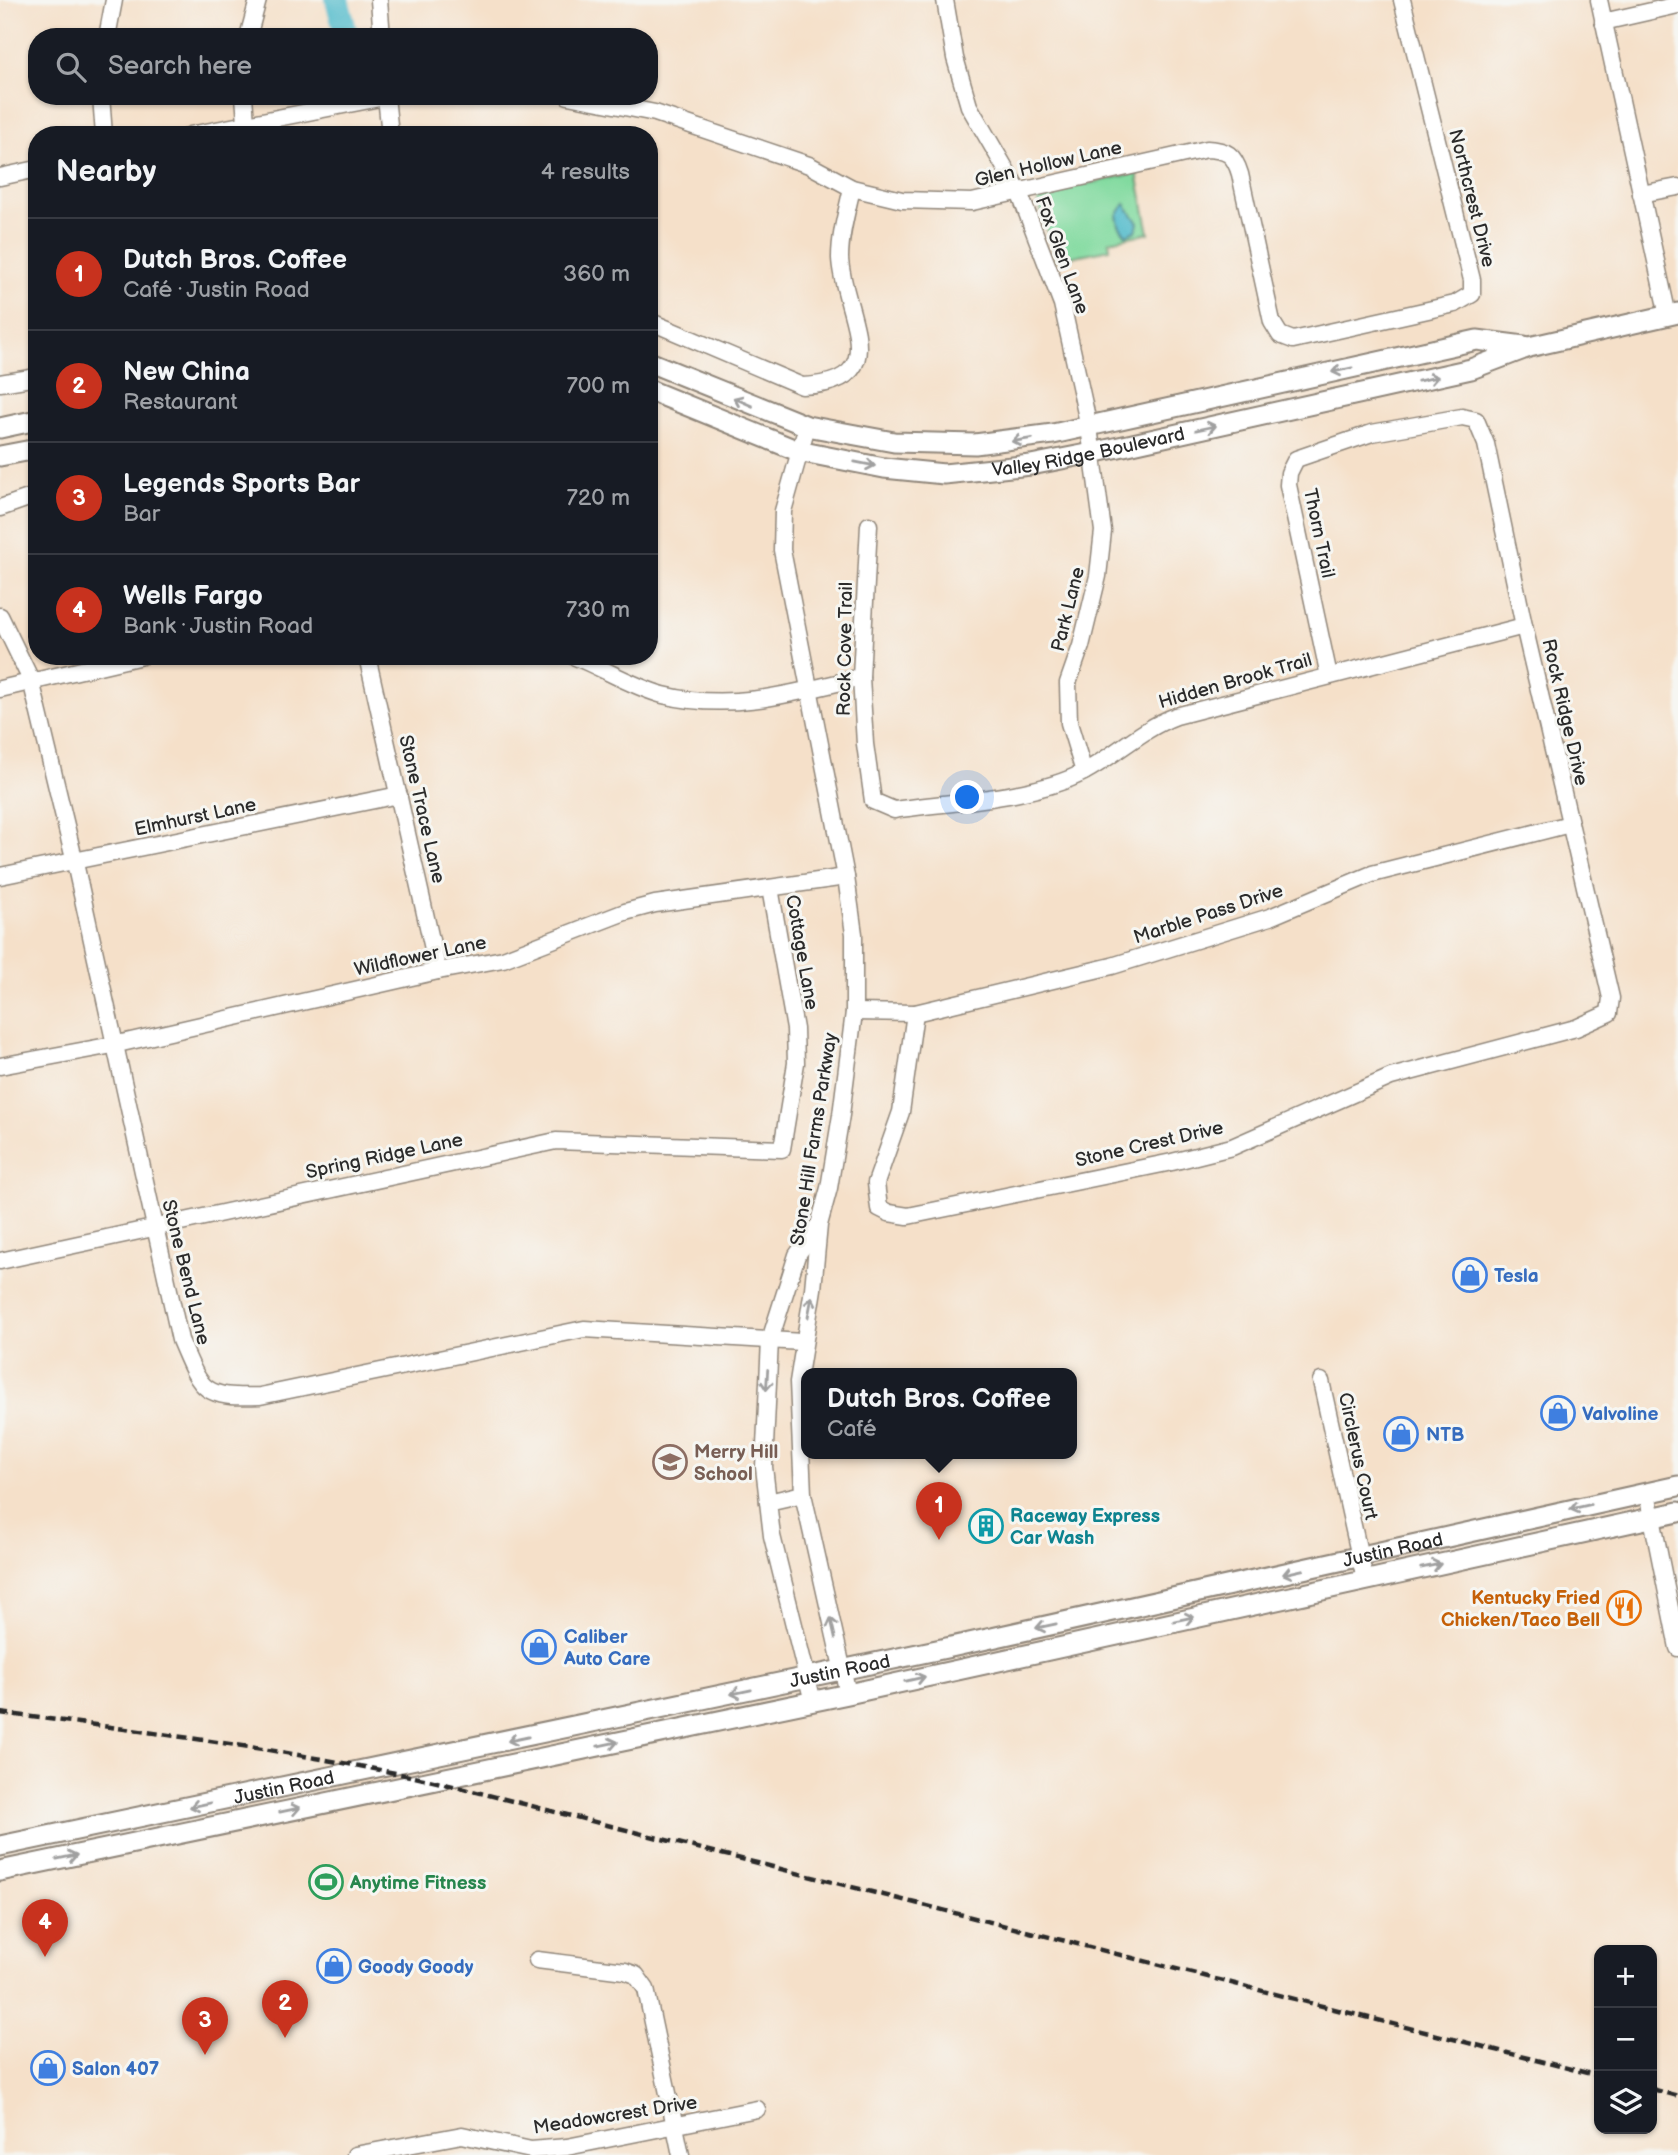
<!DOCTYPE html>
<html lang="en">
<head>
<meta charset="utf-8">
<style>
	body { margin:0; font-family:"Balsamiq Sans",sans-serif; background:#20242c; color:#f1f3f6 }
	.controls { position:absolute; right:21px; bottom:21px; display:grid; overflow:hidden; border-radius:14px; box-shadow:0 2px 5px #0004 }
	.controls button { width:63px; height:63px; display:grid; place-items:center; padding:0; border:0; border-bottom:2px solid #363941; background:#171b24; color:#f1f3f6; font:35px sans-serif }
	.you { position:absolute; left:968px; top:798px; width:24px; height:24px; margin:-18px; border:5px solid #fff; border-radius:50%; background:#1a73e8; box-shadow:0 0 0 10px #1a73e833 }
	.badge { display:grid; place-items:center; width:46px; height:46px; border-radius:50%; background:#c8321e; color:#fff; font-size:23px; font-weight:700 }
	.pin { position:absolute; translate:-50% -58px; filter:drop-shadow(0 2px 4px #0008) }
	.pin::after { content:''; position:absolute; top:37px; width:24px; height:21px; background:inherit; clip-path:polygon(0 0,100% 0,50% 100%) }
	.popup { position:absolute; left:801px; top:1368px; width:276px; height:91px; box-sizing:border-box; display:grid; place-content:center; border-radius:14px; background:#171b24; filter:drop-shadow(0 2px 5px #0005); font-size:23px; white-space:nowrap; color:#9ea1a6 }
	.popup b { font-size:26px; color:#f1f3f6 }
	.popup::after { content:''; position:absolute; left:50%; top:100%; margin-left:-14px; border:14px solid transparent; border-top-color:#171b24 }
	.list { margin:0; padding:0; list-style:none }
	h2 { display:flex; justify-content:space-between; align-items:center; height:91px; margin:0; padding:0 28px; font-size:30px }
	h2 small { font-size:23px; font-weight:400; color:#9ea1a6 }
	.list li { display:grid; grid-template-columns:46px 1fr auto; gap:21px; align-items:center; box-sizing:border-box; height:112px; padding:0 28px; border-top:2px solid #363941 }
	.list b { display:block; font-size:26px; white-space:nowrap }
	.list p { margin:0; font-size:23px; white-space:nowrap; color:#9ea1a6 }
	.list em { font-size:23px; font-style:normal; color:#9ea1a6 }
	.icon { flex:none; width:38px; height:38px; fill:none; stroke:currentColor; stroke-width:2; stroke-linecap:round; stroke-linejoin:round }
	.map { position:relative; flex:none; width:1678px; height:2155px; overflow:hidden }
	.search { position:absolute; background:#171b24; box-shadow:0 2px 5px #0004; left:28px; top:28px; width:630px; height:77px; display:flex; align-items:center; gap:18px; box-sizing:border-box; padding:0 24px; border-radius:28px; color:#9ea1a6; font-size:26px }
	.panel { position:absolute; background:#171b24; box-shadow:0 2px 5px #0004; left:28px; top:126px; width:630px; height:539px; border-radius:28px }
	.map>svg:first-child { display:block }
</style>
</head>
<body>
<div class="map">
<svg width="1678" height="2155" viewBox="0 0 1678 2155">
	<rect width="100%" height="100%" fill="#f6f6f2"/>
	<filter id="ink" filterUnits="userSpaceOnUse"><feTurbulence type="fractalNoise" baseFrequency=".0143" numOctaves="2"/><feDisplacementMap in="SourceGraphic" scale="14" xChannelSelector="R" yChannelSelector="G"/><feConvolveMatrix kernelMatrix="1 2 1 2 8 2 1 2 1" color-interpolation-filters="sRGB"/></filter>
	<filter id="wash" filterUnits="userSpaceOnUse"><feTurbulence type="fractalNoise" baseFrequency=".00686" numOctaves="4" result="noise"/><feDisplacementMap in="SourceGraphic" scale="28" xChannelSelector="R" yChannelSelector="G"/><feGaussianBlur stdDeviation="1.57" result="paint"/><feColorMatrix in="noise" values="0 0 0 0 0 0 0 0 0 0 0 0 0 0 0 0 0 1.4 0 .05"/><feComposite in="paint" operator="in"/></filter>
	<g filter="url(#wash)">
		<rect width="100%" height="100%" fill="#f5e0c9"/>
		<polygon fill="#81da9f" stroke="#568265" stroke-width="2" points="1137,173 1149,233 1109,241 1110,249 1056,260 1037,198 1044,193"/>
		<polygon fill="#4eb9ca" stroke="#3c727a" stroke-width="2" points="1125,204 1138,223 1136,231 1126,235 1119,225 1117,215"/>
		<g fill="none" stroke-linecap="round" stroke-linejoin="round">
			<polyline stroke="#4eb9ca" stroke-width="24" points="337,0 347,37"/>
		</g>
	</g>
	<g filter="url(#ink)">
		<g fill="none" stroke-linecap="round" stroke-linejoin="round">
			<g stroke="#90867a" stroke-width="19">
				<g id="minor">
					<polyline points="379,0 382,37"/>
					<polyline points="945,0 955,58 969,106 1019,192 1062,304 1089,427 1103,531 1098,576 1081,646 1068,683 1069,723 1084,772"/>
					<polyline points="1599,0 1668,316"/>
					<polyline points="1603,22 1678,5"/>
					<polyline points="107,37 114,0"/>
					<polyline points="248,37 258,0"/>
					<polyline points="101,96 104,135"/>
					<polyline points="244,96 247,135"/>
					<polyline points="386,96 390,135"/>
					<path d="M568,96l87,17 154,52 43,23 50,12 70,2 235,-53c20,1 27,5 33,25l32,148 8,13 13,5 162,-36 17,-10v-14l-70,-280"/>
					<polyline points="190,135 390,96"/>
					<polyline points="0,177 37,169"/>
					<polyline points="1641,194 1678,187"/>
					<path d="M649,321l153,65c96,-3 40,-74 38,-128 0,-24 7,-47 12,-70"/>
					<polyline points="0,383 37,377"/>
					<polyline points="807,426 783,511 782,550 846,877 854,934 854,1012 841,1115 829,1188 819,1225 813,1289 798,1382 803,1494 848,1694"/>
					<polyline points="0,508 37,495"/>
					<path d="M869,525l-8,152 4,67 8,57 21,9c55,-8 142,-12 190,-38 32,-17 57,-43 92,-56l348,-90"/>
					<path d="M0,616l31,64 44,183 105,477c22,52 23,58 80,56l324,-67 218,13"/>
					<polyline points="367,656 438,971"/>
					<path d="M573,656c30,12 60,31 90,39 68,17 132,-2 198,-18"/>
					<polyline points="0,689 142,656"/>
					<polyline points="0,876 399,795"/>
					<polyline points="854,1012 915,1013 1112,966 1270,917 1372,874 1570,824"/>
					<polyline points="915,1013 901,1112 876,1183 879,1208 889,1213 908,1216 1172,1162 1232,1147 1391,1077 1576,1028 1609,1013 1611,998 1524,626 1486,444 1476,420 1462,417 1372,433 1296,459 1289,473 1288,485 1329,676"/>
					<polyline points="0,1066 113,1045 438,971 503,959 625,912 655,904 846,877"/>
					<polyline points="0,1261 556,1141 782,1149 796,1063 795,1029 770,888"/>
					<polyline points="1321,1381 1365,1580"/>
					<polyline points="1647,1493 1678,1648"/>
					<polyline points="768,1502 803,1494"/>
					<polyline points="813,1702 772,1536 764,1467 770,1340 797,1255 817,1227"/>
					<polyline points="537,1960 625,1971 636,1975 646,1989 681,2155"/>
					<polyline points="355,2155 462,2135 531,2150 567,2147 757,2109"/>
				</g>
			</g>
			<g stroke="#90867a" stroke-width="23">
				<g id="major">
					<polyline points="649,362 807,426 894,442 975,444 1053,434 1477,340 1524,346"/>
					<path id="s1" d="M649,390l149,61 86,17 60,6 87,-9 61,-12 379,-84 58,-22 149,-34"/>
					<polyline points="0,428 37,420"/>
					<polyline points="0,456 37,449"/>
					<path id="s2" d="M0,1846l951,-199 727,-161"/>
					<polyline points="0,1871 848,1694 1678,1512"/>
				</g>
			</g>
			<use href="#minor" stroke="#fff" stroke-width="16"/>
			<use href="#major" stroke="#fff" stroke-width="19"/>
			<g stroke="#2b2b2b" stroke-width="4.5" stroke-dasharray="10 5" stroke-linecap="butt">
				<path d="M0,1713c145,18 291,37 433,68l1166,295"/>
				<polyline points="1652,2089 1678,2096"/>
			</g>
		</g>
		<defs><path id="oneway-shaft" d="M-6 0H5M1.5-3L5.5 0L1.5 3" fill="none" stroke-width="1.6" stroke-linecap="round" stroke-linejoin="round" transform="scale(1.75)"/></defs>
		<g stroke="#a0a0a0">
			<use href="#oneway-shaft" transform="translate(1342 370) rotate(168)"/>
			<use href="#oneway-shaft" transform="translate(1428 379) rotate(-12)"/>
			<use href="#oneway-shaft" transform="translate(743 402) rotate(-156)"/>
			<use href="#oneway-shaft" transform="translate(1206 428) rotate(-12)"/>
			<use href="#oneway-shaft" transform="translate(1022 440) rotate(171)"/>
			<use href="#oneway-shaft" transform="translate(865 464) rotate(11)"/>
			<use href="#oneway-shaft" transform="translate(810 1307) rotate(-79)"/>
			<use href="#oneway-shaft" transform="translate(767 1380) rotate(94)"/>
			<use href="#oneway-shaft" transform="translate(1580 1507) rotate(167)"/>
			<use href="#oneway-shaft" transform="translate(1431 1566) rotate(-12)"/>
			<use href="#oneway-shaft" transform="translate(1293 1572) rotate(167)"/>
			<use href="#oneway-shaft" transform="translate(1184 1619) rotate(-12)"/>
			<use href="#oneway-shaft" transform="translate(1046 1626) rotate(168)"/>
			<use href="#oneway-shaft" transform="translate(833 1628) rotate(-103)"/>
			<use href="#oneway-shaft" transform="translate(915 1679) rotate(-13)"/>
			<use href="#oneway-shaft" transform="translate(741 1692) rotate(168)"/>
			<use href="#oneway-shaft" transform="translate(518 1739) rotate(168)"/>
			<use href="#oneway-shaft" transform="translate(608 1744) rotate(-12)"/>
			<use href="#oneway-shaft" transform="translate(200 1805) rotate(168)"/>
			<use href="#oneway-shaft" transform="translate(290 1810) rotate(-12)"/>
			<use href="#oneway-shaft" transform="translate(67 1857) rotate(-12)"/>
		</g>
	</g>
	<defs>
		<g id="shop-ring" transform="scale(1.75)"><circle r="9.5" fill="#f6f6f2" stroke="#3f7fe0" stroke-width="1.5"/><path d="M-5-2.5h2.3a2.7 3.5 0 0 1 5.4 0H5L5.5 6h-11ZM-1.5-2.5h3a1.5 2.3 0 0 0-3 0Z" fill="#3f7fe0"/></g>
		<g id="school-ring" transform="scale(1.75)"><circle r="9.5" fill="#f6f6f2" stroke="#8d6e63" stroke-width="1.5"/><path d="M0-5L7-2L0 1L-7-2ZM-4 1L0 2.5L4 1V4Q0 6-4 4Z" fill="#8d6e63"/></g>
		<g id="building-ring" transform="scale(1.75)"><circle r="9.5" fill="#f6f6f2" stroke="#0f9aa8" stroke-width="1.5"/><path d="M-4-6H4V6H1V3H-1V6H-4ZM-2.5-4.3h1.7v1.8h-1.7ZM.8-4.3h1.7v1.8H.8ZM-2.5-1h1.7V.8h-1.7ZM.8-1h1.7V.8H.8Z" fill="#0f9aa8"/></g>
		<g id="restaurant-ring" transform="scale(1.75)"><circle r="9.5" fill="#f6f6f2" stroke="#e8710a" stroke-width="1.5"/><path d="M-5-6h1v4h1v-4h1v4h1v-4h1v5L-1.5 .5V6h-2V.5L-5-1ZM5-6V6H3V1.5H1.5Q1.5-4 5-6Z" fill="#e8710a"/></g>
		<g id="stadium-ring" transform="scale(1.75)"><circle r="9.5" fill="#f6f6f2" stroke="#2e9e5b" stroke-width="1.5"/><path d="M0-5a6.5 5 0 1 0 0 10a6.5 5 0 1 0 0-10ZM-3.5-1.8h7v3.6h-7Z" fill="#2e9e5b"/></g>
	</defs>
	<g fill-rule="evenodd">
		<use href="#shop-ring" x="1470" y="1275"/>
		<use href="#shop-ring" x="1558" y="1413"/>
		<use href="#shop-ring" x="1401" y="1434"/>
		<use href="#school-ring" x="670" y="1462"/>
		<use href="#building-ring" x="986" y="1526"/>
		<use href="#restaurant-ring" x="1624" y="1608"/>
		<use href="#shop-ring" x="539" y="1647"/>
		<use href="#stadium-ring" x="326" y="1882"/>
		<use href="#shop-ring" x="334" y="1966"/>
		<use href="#shop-ring" x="48" y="2068"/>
	</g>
	<g text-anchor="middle" stroke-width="6" stroke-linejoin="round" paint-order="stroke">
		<g font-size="19" fill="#2b2b2b" stroke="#f6f6f2">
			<text transform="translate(1048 163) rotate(-13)" y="7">Glen Hollow Lane</text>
			<text transform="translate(1473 198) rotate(76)" y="7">Northcrest Drive</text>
			<text transform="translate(1063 255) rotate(70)" y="7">Fox Glen Lane</text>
			<text dy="7" stroke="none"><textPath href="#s1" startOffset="455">Valley Ridge Boulevard</textPath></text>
			<text transform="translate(1320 533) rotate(78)" y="7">Thorn Trail</text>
			<text transform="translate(1067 609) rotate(-76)" y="7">Park Lane</text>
			<text transform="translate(844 649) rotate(-89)" y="7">Rock Cove Trail</text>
			<text transform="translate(1235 680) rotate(-16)" y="7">Hidden Brook Trail</text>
			<text transform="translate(1566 712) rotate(77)" y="7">Rock Ridge Drive</text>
			<text transform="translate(423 809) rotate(77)" y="7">Stone Trace Lane</text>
			<text transform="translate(195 816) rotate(-12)" y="7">Elmhurst Lane</text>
			<text transform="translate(1208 913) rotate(-18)" y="7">Marble Pass Drive</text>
			<text transform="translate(803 952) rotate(80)" y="7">Cottage Lane</text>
			<text transform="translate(420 955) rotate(-12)" y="7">Wildflower Lane</text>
			<text transform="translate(813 1139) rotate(-81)" y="7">Stone Hill Farms Parkway</text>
			<text transform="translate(1149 1143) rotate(-13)" y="7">Stone Crest Drive</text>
			<text transform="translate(384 1155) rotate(-12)" y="7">Spring Ridge Lane</text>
			<text transform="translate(187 1272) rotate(76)" y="7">Stone Bend Lane</text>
			<text transform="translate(1359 1456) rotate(78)" y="7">Circlerus Court</text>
			<text dy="7" stroke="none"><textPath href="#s2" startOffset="1424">Justin Road</textPath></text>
			<text dy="7" stroke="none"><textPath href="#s2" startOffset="858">Justin Road</textPath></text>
			<text dy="7" stroke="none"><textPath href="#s2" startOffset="290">Justin Road</textPath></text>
			<text transform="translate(615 2114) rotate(-9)" y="7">Meadowcrest Drive</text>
		</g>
		<g font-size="19" font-weight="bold" fill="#366cbe" stroke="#f6f6f2" text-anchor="start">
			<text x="1494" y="1282">Tesla</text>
			<text x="1582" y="1420">Valvoline</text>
			<text x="1426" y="1441">NTB</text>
			<text x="564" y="1643">Caliber<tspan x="564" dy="22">Auto Care</tspan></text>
			<text x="358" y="1973">Goody Goody</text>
			<text x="72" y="2075">Salon 407</text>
		</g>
		<g font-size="19" font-weight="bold" fill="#785e54" stroke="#f6f6f2" text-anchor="start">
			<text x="694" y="1458">Merry Hill<tspan x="694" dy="22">School</tspan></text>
		</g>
		<g font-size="19" font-weight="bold" fill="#0d838f" stroke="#f6f6f2" text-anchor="start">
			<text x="1010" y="1522">Raceway Express<tspan x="1010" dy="22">Car Wash</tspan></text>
		</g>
		<g font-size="19" font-weight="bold" fill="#c56008" stroke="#f6f6f2" text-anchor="end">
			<text x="1600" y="1604">Kentucky Fried<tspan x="1600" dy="22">Chicken/Taco Bell</tspan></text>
		</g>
		<g font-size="19" font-weight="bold" fill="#27864d" stroke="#f6f6f2" text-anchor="start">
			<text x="350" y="1889">Anytime Fitness</text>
		</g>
	</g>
</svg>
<div class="controls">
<button>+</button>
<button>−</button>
<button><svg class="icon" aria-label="layers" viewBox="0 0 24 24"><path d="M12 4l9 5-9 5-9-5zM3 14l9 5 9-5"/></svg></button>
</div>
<div class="you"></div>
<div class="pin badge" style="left:939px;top:1540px">1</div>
<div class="popup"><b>Dutch Bros. Coffee</b>Café</div>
<div class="pin badge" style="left:285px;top:2038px">2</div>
<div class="pin badge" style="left:205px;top:2055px">3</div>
<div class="pin badge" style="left:45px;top:1957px">4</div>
<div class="search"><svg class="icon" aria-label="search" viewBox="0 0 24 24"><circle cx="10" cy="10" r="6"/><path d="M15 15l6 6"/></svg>Search here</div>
<section class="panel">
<h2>Nearby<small>4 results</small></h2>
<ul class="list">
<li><span class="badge">1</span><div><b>Dutch Bros. Coffee</b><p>Café · Justin Road</p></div><em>360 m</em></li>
<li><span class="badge">2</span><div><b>New China</b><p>Restaurant</p></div><em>700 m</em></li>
<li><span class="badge">3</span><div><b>Legends Sports Bar</b><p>Bar</p></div><em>720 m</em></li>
<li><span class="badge">4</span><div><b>Wells Fargo</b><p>Bank · Justin Road</p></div><em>730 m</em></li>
</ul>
</section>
</div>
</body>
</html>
